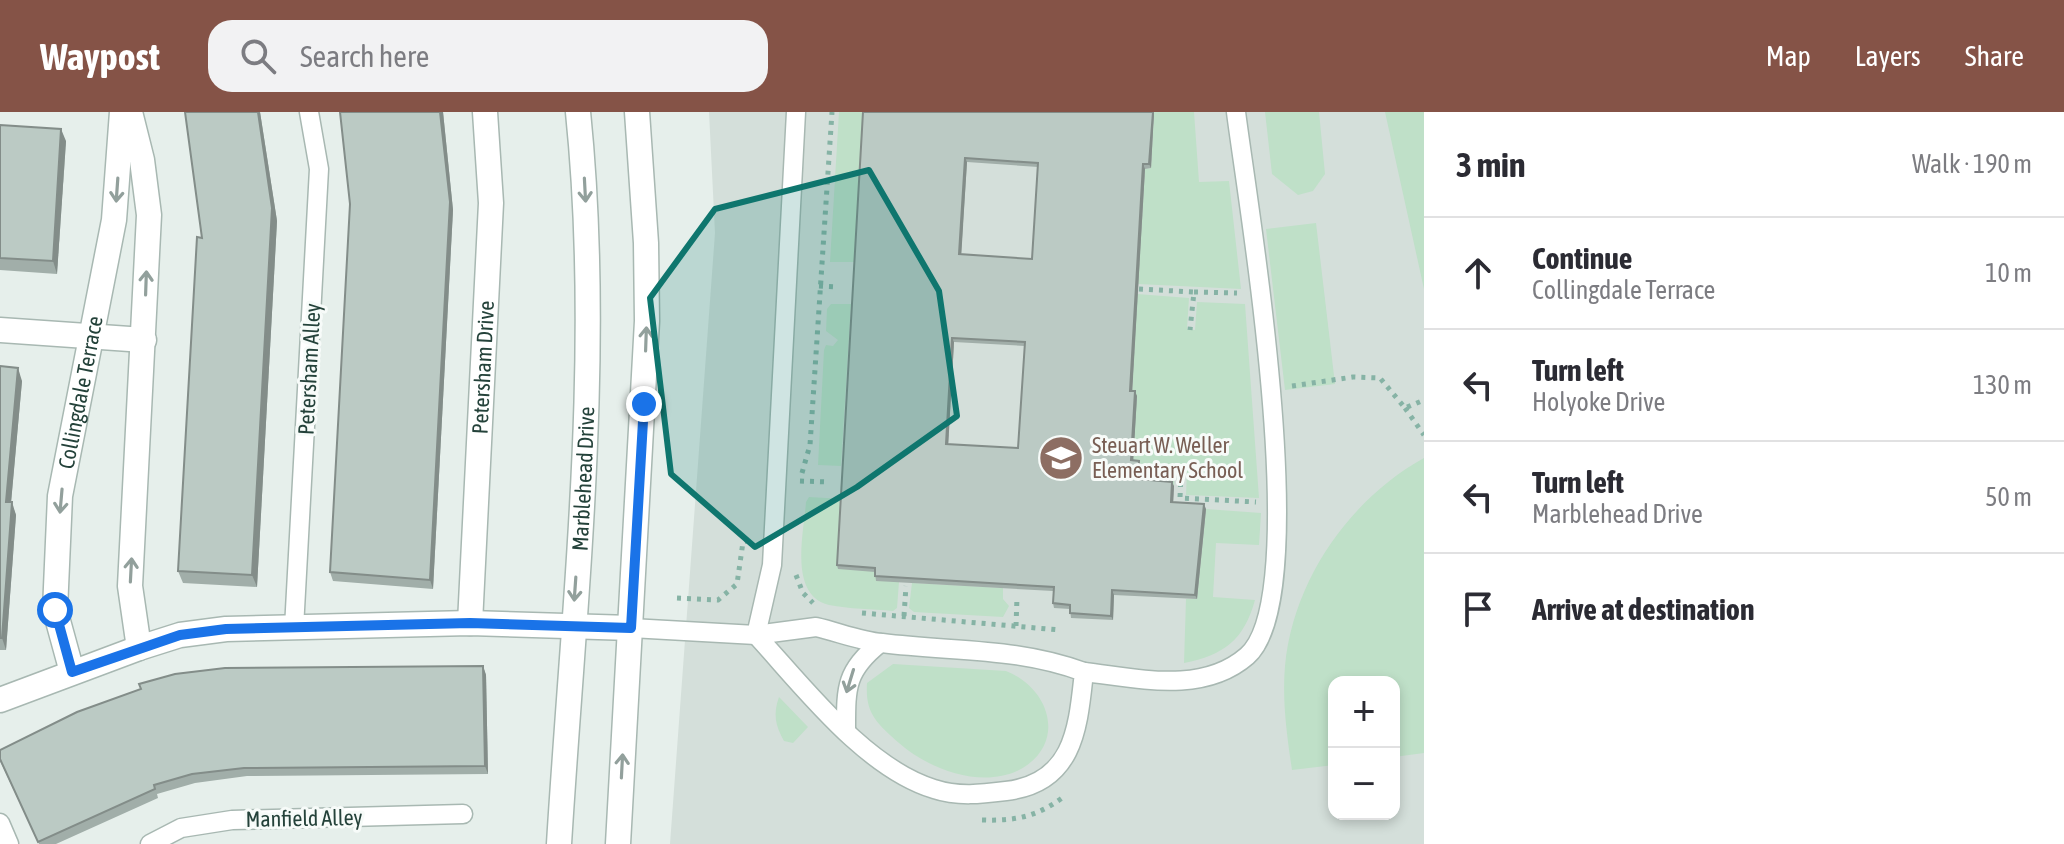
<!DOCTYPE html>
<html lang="en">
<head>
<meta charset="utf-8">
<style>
	body { margin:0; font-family:"Asap Condensed",sans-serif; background:#f2f2f3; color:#2b2b33 }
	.controls { position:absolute; right:24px; bottom:24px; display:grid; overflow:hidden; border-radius:16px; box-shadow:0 4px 12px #0003 }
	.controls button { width:72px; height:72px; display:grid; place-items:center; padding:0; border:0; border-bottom:2px solid #e1e1e2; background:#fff; color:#2b2b33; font:40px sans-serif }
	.stop { position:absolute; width:24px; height:24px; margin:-18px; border:6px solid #1a73e8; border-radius:50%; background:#fff }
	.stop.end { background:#1a73e8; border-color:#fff; box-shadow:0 2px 8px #0008 }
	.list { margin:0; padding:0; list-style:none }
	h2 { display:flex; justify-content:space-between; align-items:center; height:104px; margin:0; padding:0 32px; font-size:34px }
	h2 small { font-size:26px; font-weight:400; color:#7c7c81 }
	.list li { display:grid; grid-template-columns:52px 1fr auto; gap:24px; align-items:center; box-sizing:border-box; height:112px; padding:0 32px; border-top:2px solid #e1e1e2 }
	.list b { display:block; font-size:30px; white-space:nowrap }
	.list p { margin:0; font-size:26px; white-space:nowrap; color:#7c7c81 }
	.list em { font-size:26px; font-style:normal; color:#7c7c81 }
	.icon { flex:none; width:44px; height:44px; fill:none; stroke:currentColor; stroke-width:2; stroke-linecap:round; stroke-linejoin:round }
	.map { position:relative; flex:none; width:1424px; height:732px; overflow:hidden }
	header { display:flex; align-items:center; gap:48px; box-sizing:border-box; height:112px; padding:0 40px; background:#855347; color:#fff }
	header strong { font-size:38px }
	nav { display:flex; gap:44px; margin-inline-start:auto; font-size:28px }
	.search { width:560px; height:72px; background:#f2f2f3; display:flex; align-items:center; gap:20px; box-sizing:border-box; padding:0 28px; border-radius:24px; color:#7c7c81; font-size:30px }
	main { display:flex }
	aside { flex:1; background:#fff }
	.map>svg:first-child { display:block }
</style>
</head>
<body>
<header>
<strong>Waypost</strong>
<div class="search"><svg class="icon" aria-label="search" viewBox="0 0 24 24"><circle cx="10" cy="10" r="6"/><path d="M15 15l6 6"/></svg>Search here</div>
<nav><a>Map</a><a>Layers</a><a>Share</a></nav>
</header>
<main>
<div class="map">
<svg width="1424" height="732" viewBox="0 0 1424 732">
	<rect width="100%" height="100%" fill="#e6efeb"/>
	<path fill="#d4dfda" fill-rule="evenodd" d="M709,0h715v732h-754l45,-611zM1334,570h60v132h-60z"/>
	<g fill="#bfe0c8">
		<polygon points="839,0 864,0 855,150 830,150"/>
		<polygon points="1154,0 1194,0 1199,70 1229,69 1241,177 1138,172 1145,57 1151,56"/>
		<polygon points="1265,0 1319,0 1325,62 1313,79 1298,83 1272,62"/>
		<polygon points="1385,0 1424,0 1424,177"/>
		<polygon points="1316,111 1335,272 1285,278 1266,117"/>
		<polygon points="1137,182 1189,186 1187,217 1195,218 1197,190 1245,192 1259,386 1186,383 1187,358 1175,357 1174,374 1139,372 1141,353 1133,353 1132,283"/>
		<polygon points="831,192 851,192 841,354 818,353 824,238 826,233 833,234 838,228 826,219 827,197"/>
		<path d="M1424,346v295l-30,4v-75h-60v83l-42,5c-5,-34 -10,-69 -7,-104 8,-86 65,-167 139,-208z"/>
		<path d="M809,385l35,2 33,73 22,10 -2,26 -4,3c-21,-2 -44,-2 -64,-6 -41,-10 -25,-73 -23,-103z"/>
		<path d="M1206,397l55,4 -2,32 -43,-2 -3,54 42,3c-11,40 -31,55 -71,63l2,-64h11z"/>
		<polygon points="912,471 1003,476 1003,487 1009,494 1003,505 914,500 909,496"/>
		<path d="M893,552l113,7c44,17 62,73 13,99 -38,19 -91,-1 -120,-27 -22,-20 -34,-29 -32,-60z"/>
		<path d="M779,585l29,30 -15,16 -9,-2c-9,-16 -11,-27 -5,-44z"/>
	</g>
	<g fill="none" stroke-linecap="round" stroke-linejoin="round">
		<g stroke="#a8b8b2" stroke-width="21">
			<g id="service">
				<path d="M816,515c22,5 44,14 66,16 70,9 135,4 202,29 -6,54 -9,111 -78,119 -24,3 -48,6 -72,-2 -69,-21 -131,-103 -178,-154z"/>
				<polyline points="294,516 319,57 309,0"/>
				<polyline points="631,516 756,523 772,453 796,0"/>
				<path d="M1084,560c53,6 118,23 163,-16 68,-59 1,-450 -11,-544"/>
				<path d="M846,619c0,-43 -1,-60 34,-88"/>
				<polyline points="0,711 9,732"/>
				<polyline points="150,732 181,716 232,708 463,702"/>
			</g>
		</g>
		<g stroke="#a8b8b2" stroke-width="27">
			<g id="minor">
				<polyline points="130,0 142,48 149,103 130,474 139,536"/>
				<polyline points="0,218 144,228"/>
				<path id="s1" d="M470,511l21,-420 -6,-91"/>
				<path id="s2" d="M72,560l-17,-62 5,-114 54,-276 8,-108"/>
				<polyline points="0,588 139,536 180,523 226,517 470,511 631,516"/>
			</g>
		</g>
		<g stroke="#a8b8b2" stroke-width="27">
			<g id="tertiary">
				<path id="s3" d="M559,732c15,-243 44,-489 19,-732"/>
				<polyline points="618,732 647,209 646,131 637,0"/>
			</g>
		</g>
		<g stroke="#86b3a5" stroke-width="5" stroke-dasharray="4 6" stroke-linecap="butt">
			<polyline points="819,174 838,175"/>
			<polyline points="1139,177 1194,180 1190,218"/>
			<polyline points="1194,180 1237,181"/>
			<polyline points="1292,274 1353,265 1380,266 1405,296 1424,288"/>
			<polyline points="1405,296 1424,323"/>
			<polyline points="802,361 810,333 832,0"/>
			<polyline points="1181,361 1180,386 1256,390"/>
			<polyline points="800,369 828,370"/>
			<polyline points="796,463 803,481 813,491"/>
			<polyline points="677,486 718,488 737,472 743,430 751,428"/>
			<polyline points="862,501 1060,518"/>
			<polyline points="904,504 906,474"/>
			<polyline points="1016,514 1017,485"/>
			<path d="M982,708c33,1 54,-3 80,-22"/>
		</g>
		<use href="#service" stroke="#fff" stroke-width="18"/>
		<use href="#minor" stroke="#fff" stroke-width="24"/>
		<use href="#tertiary" stroke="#fff" stroke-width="24"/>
	</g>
	<g fill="#a1aea9" fill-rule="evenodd">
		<polygon points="185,0 260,0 277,109 257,475 183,471 178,459 202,126"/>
		<polygon points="340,0 443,0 453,98 433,477 333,469 330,460 350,92"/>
		<path d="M863,0h291l-3,56 -6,1 -13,222 5,5 -4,64 8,5 -1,15 34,6 -1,16 33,7 -9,90 -83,-4 -1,25 -42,-2 -1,-9 -16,-1 -1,-5v-12l-177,-10 -1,-9 -37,-3 -1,-4zM967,50l71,5 -6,92 -71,-5zM954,230l71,4 -7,102 -70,-4z"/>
		<polygon points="0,13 66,29 57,162 0,158"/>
		<polygon points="0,254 22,269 11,390 16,403 6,538 0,538"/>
		<polygon points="483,554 486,563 488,662 247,664 195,671 157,682 158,686 56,732 39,732 0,649 0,638"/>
	</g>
	<g fill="#838d89">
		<polygon points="258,0 260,0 277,109 257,475 252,463"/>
		<polygon points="440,0 443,0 453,98 433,477 430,468"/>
		<polygon points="1153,0 1154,0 1151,56 1149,52"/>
		<polygon points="61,17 66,29 57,162 53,149"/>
		<polygon points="965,46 967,50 961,147 959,142"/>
		<polygon points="1143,52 1145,57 1132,283 1130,279"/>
		<polygon points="952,226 954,230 948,337 946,332"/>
		<polygon points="18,256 22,269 10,402 6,390"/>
		<polygon points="1135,279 1137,284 1133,353 1131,348"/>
		<polygon points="1139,349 1141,353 1139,372 1138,367"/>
		<polygon points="1172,370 1174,374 1173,394 1171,390"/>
		<polygon points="12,390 16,403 6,538 2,526"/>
		<polygon points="1204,392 1206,397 1197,487 1195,483"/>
		<polygon points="1112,478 1114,483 1113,508 1111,504"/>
		<polygon points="483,554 486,563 488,662 485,654"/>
	</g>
	<g fill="#bbcac4" stroke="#838d89" stroke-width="2" fill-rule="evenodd">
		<polygon points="185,0 258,0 272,96 252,463 178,459 197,125 202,126"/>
		<polygon points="340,0 440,0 450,90 430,468 330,460 350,92"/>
		<path d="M863,0h290l-4,52h-6l-13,227h5l-4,69 8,1 -1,18 34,3 -1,20 33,2 -9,91 -83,-5 -1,26 -41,-3v-8l-17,-2 1,-16 -179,-11v-8l-38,-3zM965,46l73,5 -6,96 -73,-5zM952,226l73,4 -7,106 -72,-4z"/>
		<polygon points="0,13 61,17 53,149 0,146"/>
		<polygon points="0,254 18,256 6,390 12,390 2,526 0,526"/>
		<polygon points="483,554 485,654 244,656 192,662 154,673 155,677 38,730 0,647 0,638 77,600 141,577 139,572 175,562 225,556"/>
	</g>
	<defs><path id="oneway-shaft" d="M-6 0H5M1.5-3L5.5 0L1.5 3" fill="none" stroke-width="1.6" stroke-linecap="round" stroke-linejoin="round" transform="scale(2)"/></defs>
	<g stroke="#92a09c">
		<use href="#oneway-shaft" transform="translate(117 78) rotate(94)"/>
		<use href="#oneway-shaft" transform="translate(585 78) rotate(87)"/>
		<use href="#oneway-shaft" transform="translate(146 171) rotate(-88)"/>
		<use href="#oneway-shaft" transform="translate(646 227) rotate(-88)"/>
		<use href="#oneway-shaft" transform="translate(61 389) rotate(95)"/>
		<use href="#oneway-shaft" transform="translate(131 458) rotate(-87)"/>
		<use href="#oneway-shaft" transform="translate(575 477) rotate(94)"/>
		<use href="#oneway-shaft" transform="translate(850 569) rotate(107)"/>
		<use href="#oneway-shaft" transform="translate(622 654) rotate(-87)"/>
	</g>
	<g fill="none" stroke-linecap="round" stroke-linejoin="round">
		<polyline stroke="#1a73e8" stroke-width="10" points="55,498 72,560 180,523 226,517 470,511 631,516 644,292"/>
	</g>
	<path fill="#0f766e" fill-opacity="0.2" stroke="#0f766e" stroke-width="6" stroke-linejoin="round" d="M869,58l70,121 18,125 -100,71 -102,60 -84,-73 -21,-176 65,-89z"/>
	<defs>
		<g id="school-disc" transform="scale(2.3)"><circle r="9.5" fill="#8d6e63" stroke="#f7fbf9"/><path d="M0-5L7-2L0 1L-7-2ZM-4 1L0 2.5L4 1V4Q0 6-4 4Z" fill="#fff"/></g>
	</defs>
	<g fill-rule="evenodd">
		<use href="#school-disc" x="1061" y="346"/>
	</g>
	<g text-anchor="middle" stroke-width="6" stroke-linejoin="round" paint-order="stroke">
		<g font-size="22" fill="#24423a" stroke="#f7fbf9">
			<text dy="8" stroke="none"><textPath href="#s1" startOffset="256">Petersham Drive</textPath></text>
			<text transform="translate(309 257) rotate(-87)" y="8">Petersham Alley</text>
			<text dy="8" stroke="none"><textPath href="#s2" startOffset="284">Collingdale Terrace</textPath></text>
			<text dy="8" stroke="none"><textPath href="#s3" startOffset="366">Marblehead Drive</textPath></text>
			<text transform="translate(304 706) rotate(-1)" y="8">Manfield Alley</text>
		</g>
		<g font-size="22" fill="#785e54" stroke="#f7fbf9" text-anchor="start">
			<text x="1092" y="341">Steuart W. Weller<tspan x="1092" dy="25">Elementary School</tspan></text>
		</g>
	</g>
</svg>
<div class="controls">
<button>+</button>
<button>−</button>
</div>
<div class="stop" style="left:55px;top:498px"></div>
<div class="stop end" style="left:644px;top:292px"></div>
</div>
<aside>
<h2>3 min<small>Walk · 190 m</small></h2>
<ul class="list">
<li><svg class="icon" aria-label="ahead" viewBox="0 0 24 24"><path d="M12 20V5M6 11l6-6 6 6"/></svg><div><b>Continue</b><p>Collingdale Terrace</p></div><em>10 m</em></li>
<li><svg class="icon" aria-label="left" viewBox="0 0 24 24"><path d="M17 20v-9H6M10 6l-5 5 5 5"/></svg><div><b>Turn left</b><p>Holyoke Drive</p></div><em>130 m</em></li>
<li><svg class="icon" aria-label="left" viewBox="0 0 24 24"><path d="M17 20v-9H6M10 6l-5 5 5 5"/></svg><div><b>Turn left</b><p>Marblehead Drive</p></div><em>50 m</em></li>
<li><svg class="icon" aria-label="arrive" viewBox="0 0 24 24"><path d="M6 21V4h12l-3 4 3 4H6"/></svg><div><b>Arrive at destination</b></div></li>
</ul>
</aside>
</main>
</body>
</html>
